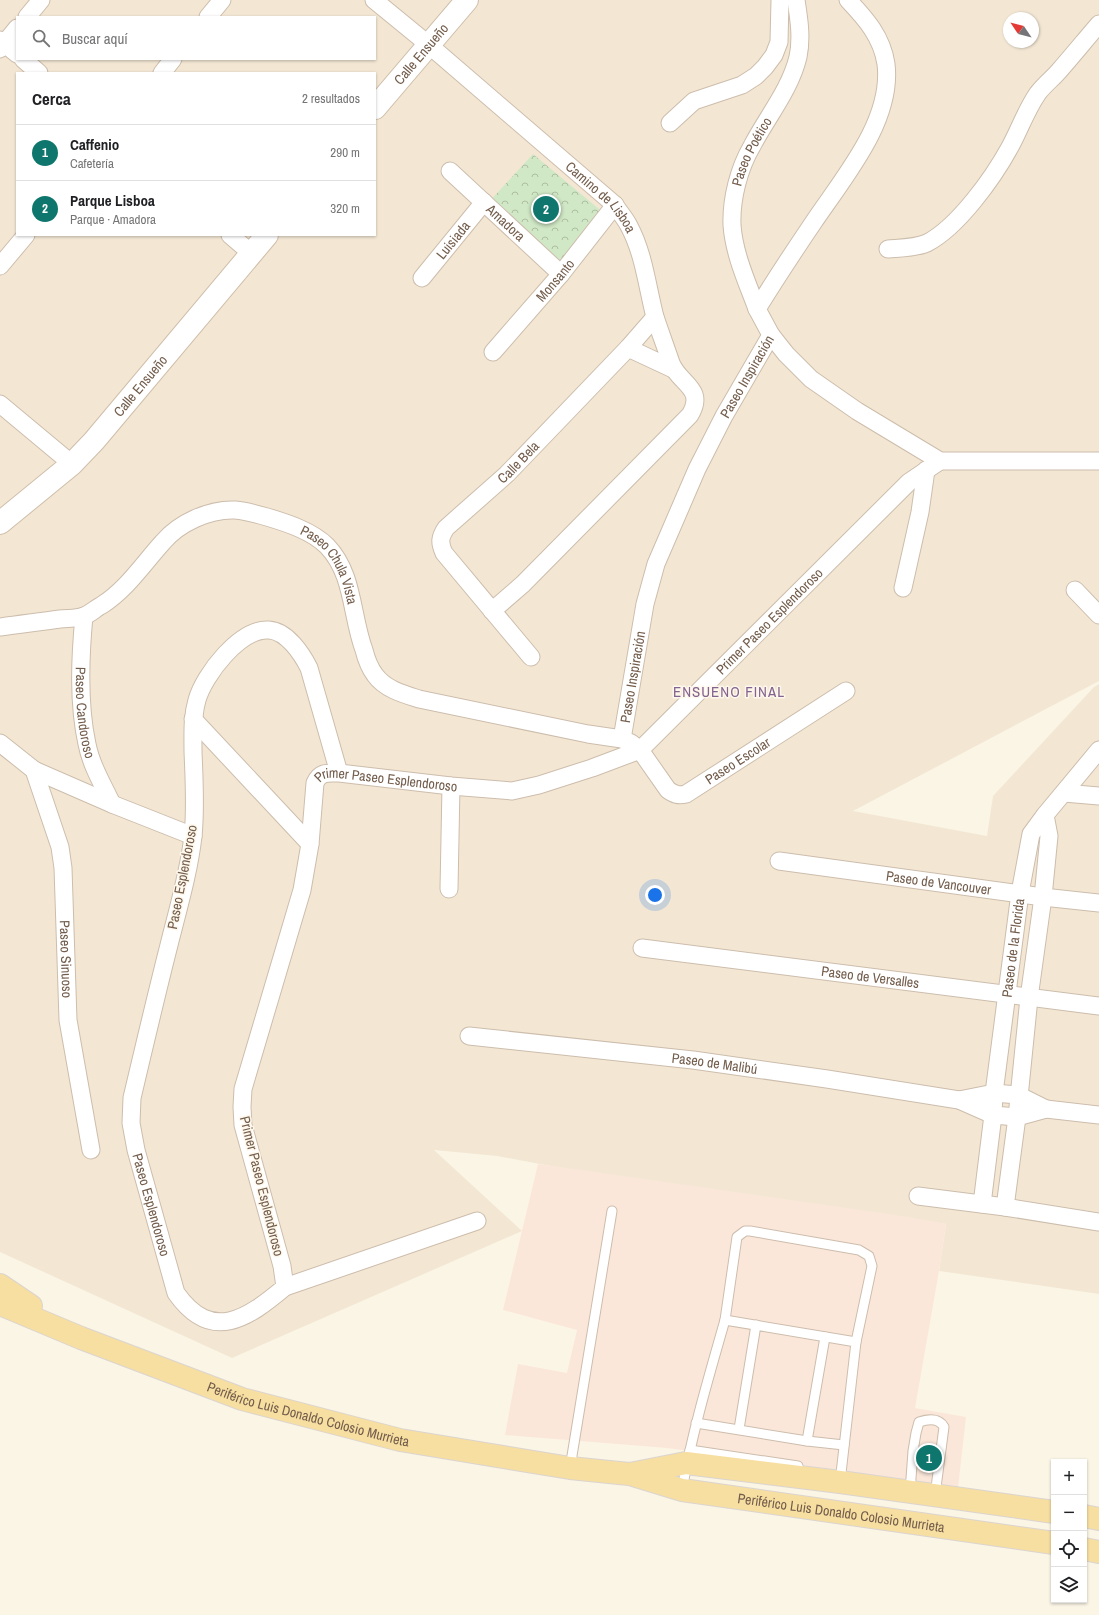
<!DOCTYPE html>
<html lang="es">
<head>
<meta charset="utf-8">
<style>
	body { margin:0; font-family:"Archivo Narrow",sans-serif; background:#f2f2f2; color:#202124 }
	.controls { position:absolute; right:12px; bottom:12px; display:grid; overflow:hidden; border-radius:0px; box-shadow:0 1px 3px #0004 }
	.controls button { width:36px; height:36px; display:grid; place-items:center; padding:0; border:0; border-bottom:1px solid #e0e0e0; background:#fff; color:#202124; font:20px sans-serif }
	.compass { position:absolute; left:1003px; top:12px; width:36px; height:36px; border-radius:50%; background:#fff; box-shadow:0 1px 3px #0004; rotate:305deg }
	.you { position:absolute; left:655px; top:895px; width:14px; height:14px; margin:-10px; border:3px solid #fff; border-radius:50%; background:#1a73e8; box-shadow:0 0 0 6px #1a73e833 }
	.badge { display:grid; place-items:center; width:26px; height:26px; border-radius:50%; background:#0f766e; color:#fff; font-size:13px; font-weight:700 }
	.pin { position:absolute; translate:-50% -50%; border:2px solid #fff; box-shadow:0 1px 4px #0006 }
	.list { margin:0; padding:0; list-style:none }
	h2 { display:flex; justify-content:space-between; align-items:center; height:52px; margin:0; padding:0 16px; font-size:17px }
	h2 small { font-size:13px; font-weight:400; color:#757577 }
	.list li { display:grid; grid-template-columns:26px 1fr auto; gap:12px; align-items:center; box-sizing:border-box; height:56px; padding:0 16px; border-top:1px solid #e0e0e0 }
	.list b { display:block; font-size:15px; white-space:nowrap }
	.list p { margin:0; font-size:13px; white-space:nowrap; color:#757577 }
	.list em { font-size:13px; font-style:normal; color:#757577 }
	.icon { flex:none; width:22px; height:22px; fill:none; stroke:currentColor; stroke-width:2; stroke-linecap:round; stroke-linejoin:round }
	.map { position:relative; flex:none; width:1099px; height:1615px; overflow:hidden }
	.search { position:absolute; background:#fff; box-shadow:0 1px 3px #0004; left:16px; top:16px; width:360px; height:44px; display:flex; align-items:center; gap:10px; box-sizing:border-box; padding:0 14px; border-radius:0px; color:#757577; font-size:15px }
	.panel { position:absolute; background:#fff; box-shadow:0 1px 3px #0004; left:16px; top:72px; width:360px; height:164px; border-radius:0px }
	.map>svg:first-child { display:block }
</style>
</head>
<body>
<div class="map">
<svg width="1099" height="1615" viewBox="0 0 1099 1615">
	<defs>
		<pattern id="park-crowns" width="20" height="18" patternUnits="userSpaceOnUse"><rect width="20" height="18" fill="#d0e8c5"/><path d="M2 6a3 3 0 1 1 6 0M12 15a3 3 0 1 1 6 0" fill="none" stroke="#adbfa2"/></pattern>
	</defs>
	<rect width="100%" height="100%" fill="#fbf5e6"/>
	<path fill="#f3e7d4" fill-rule="evenodd" d="M0,0h1099v681l-246,130 134,25 6,-40 101,-109 5,-3v610l-160,-23 7,-47 -342,-48 -107,-20 -63,-6 88,81 -290,127 -232,-106zM17,17h358v42h-358zM1009,18h24v24h-24zM17,73h358v162h-358z"/>
	<polygon fill="#fbe7da" points="538,1164 908,1217 946,1224 939,1271 915,1408 966,1417 958,1488 667,1448 505,1435 518,1364 567,1373 577,1330 503,1310"/>
	<polygon fill="url(#park-crowns)" points="533,154 605,214 560,269 487,204"/>
	<g fill="none" stroke-linecap="round" stroke-linejoin="round">
		<g stroke="#cdbdac" stroke-width="11">
			<g id="lane">
				<polyline points="725,1320 737,1237 745,1231 750,1231 859,1250 869,1256 872,1266 856,1342"/>
				<polyline points="696,1423 807,1441 844,1445"/>
				<polyline points="739,1429 756,1325"/>
				<polyline points="807,1441 825,1337"/>
				<polyline points="690,1450 798,1466"/>
				<polyline points="570,1468 612,1211"/>
				<path d="M682,1490c10,-57 27,-114 43,-170l131,22 -16,140"/>
				<path d="M910,1492l3,-41 3,-18 3,-11c9,-3 20,-4 25,5l-9,68"/>
			</g>
		</g>
		<g stroke="#cdbdac" stroke-width="19">
			<g id="street">
				<path id="s1" d="M374,0l55,45 186,160c4,7 10,13 14,21 15,28 18,60 26,91 5,15 11,31 16,46 8,21 35,25 19,52l-167,169 -31,27"/>
				<polyline points="27,17 41,0"/>
				<polyline points="208,17 222,0"/>
				<polyline points="0,40 17,54"/>
				<polyline points="0,49 17,28"/>
				<polyline points="23,59 39,73"/>
				<polyline points="162,73 173,59"/>
				<polyline points="670,123 694,101 742,85 756,76 765,67 774,55 779,42 780,0"/>
				<path id="s2" d="M450,171l111,103"/>
				<polyline points="230,235 251,253"/>
				<path d="M888,249c12,-1 28,-1 39,-6 31,-16 66,-65 83,-96 10,-18 16,-37 28,-54 6,-8 15,-15 21,-22 14,-16 27,-32 40,-47"/>
				<polyline points="0,266 26,235"/>
				<path id="s3" d="M422,278l62,-76"/>
				<path id="s4" d="M757,309c-10,-27 -23,-55 -25,-84 -1,-26 7,-57 20,-79 15,-29 38,-56 46,-89 4,-19 1,-38 -2,-57"/>
				<polyline points="771,335 786,354 811,379 857,411 940,461 1099,461"/>
				<polyline points="628,348 673,369"/>
				<path id="s5" d="M493,352l68,-78 54,-69"/>
				<polyline points="0,404 72,464"/>
				<polyline points="903,588 920,512 926,470"/>
				<polyline points="1075,590 1099,615"/>
				<path id="s6" d="M84,616c-4,42 -6,87 3,128 4,21 16,41 25,60"/>
				<path id="s7" d="M0,627c20,-3 40,-5 60,-8 7,-1 17,0 24,-3 6,-2 12,-8 18,-11 25,-16 41,-41 61,-63 16,-19 46,-33 72,-32 11,1 22,4 32,7 20,6 45,14 60,29 27,28 24,69 37,104 2,8 5,17 11,25 10,14 28,19 44,24l169,35 34,5 9,4 9,7 28,40c6,4 10,6 18,4l160,-103"/>
				<path id="s8" d="M531,657l-87,-104c-5,-11 -4,-16 2,-25l61,-54 121,-126 27,-31"/>
				<polyline points="193,719 310,844"/>
				<path id="s9" d="M622,739l23,-135 11,-40 41,-95 27,-53 47,-81 -14,-26c18,-29 37,-58 56,-86 30,-45 80,-102 73,-159 -4,-27 -20,-45 -38,-64"/>
				<path id="s10" d="M0,743l34,27 26,77 3,21 5,152 23,130"/>
				<polyline points="34,770 112,804 193,836"/>
				<path id="s11" d="M339,773l-30,-105c-7,-14 -22,-37 -40,-38 -29,-2 -65,45 -72,70 -5,17 -4,34 -4,51 1,28 3,57 0,85 -4,36 -15,73 -24,109 -13,51 -25,102 -37,153l-1,25 5,27 40,143c36,51 72,25 109,-6l-3,-21 -39,-141 -1,-18 1,-18 59,-199 8,-46 5,-61c5,-12 14,-10 24,-10l112,13 61,5 27,-6 53,-17 48,-18 269,-268 31,-21"/>
				<polyline points="1064,793 1099,796"/>
				<path id="s12" d="M779,861l264,36 56,6"/>
				<polyline points="449,889 451,786"/>
				<path id="s13" d="M642,948l457,58"/>
				<path id="s14" d="M469,1036l224,24 134,19 132,21 34,15 24,2 29,-8 53,6"/>
				<polyline points="959,1100 994,1093 1018,1095 1046,1109"/>
				<polyline points="918,1196 1005,1207 1099,1222"/>
				<path id="s15" d="M982,1204l11,-89 1,-22 26,-200 11,-59 14,-19 54,-65"/>
				<polyline points="1005,1207 1017,1117 1029,998 1043,897 1049,836 1045,815"/>
				<polyline points="285,1287 477,1221"/>
			</g>
		</g>
		<g stroke="#cfbeaa" stroke-width="24">
			<g id="secondary">
				<path id="s16" d="M375,108l92,-108"/>
				<path id="s17" d="M0,523l72,-59 22,-23 173,-206"/>
			</g>
		</g>
		<g stroke="#dbd5d0" stroke-width="24">
			<g id="primary">
				<polyline points="0,1285 31,1306"/>
				<path id="s18" d="M0,1304l81,34 161,61 158,41 170,28 49,5 11,1 56,-11 154,19 214,30"/>
				<path id="s19" d="M633,1475l49,15 372,53"/>
				<polyline points="1084,1516 1099,1519"/>
				<polyline points="1084,1549 1099,1552"/>
			</g>
		</g>
		<use href="#lane" stroke="#fff" stroke-width="9"/>
		<use href="#street" stroke="#fff" stroke-width="17"/>
		<use href="#secondary" stroke="#fff" stroke-width="22"/>
		<use href="#primary" stroke="#f7dea1" stroke-width="22"/>
	</g>
	<g text-anchor="middle" stroke-width="3" stroke-linejoin="round" paint-order="stroke">
		<g font-size="14" fill="#735d4c" stroke="#fef8ec">
			<text dy="5" stroke="none"><textPath href="#s16" startOffset="71">Calle Ensueño</textPath></text>
			<text dy="5" stroke="none"><textPath href="#s4" startOffset="165">Paseo Poético</textPath></text>
			<text dy="5" stroke="none"><textPath href="#s1" startOffset="301">Camino de Lisboa</textPath></text>
			<text dy="5" stroke="none"><textPath href="#s2" startOffset="76">Amadora</textPath></text>
			<text dy="5" stroke="none"><textPath href="#s3" startOffset="49">Luisiada</textPath></text>
			<text dy="5" stroke="none"><textPath href="#s5" startOffset="95">Monsanto</textPath></text>
			<text dy="5" stroke="none"><textPath href="#s9" startOffset="387">Paseo Inspiración</textPath></text>
			<text dy="5" stroke="none"><textPath href="#s17" startOffset="197">Calle Ensueño</textPath></text>
			<text dy="5" stroke="none"><textPath href="#s8" startOffset="260">Calle Bela</textPath></text>
			<text dy="5" stroke="none"><textPath href="#s7" startOffset="392">Paseo Chula Vista</textPath></text>
			<text dy="5" stroke="none"><textPath href="#s11" startOffset="2047">Primer Paseo Esplendoroso</textPath></text>
			<text dy="5" stroke="none"><textPath href="#s9" startOffset="63">Paseo Inspiración</textPath></text>
			<text dy="5" stroke="none"><textPath href="#s6" startOffset="97">Paseo Candoroso</textPath></text>
			<text dy="5" stroke="none"><textPath href="#s7" startOffset="923">Paseo Escolar</textPath></text>
			<text dy="5" stroke="none"><textPath href="#s11" startOffset="1603">Primer Paseo Esplendoroso</textPath></text>
			<text transform="translate(182 877) rotate(-79)" y="5">Paseo Esplendoroso</text>
			<text dy="5" stroke="none"><textPath href="#s12" startOffset="161">Paseo de Vancouver</textPath></text>
			<text dy="5" stroke="none"><textPath href="#s15" startOffset="258">Paseo de la Florida</textPath></text>
			<text dy="5" stroke="none"><textPath href="#s10" startOffset="237">Paseo Sinuoso</textPath></text>
			<text dy="5" stroke="none"><textPath href="#s13" startOffset="230">Paseo de Versalles</textPath></text>
			<text dy="5" stroke="none"><textPath href="#s14" startOffset="247">Paseo de Malibú</textPath></text>
			<text transform="translate(262 1186) rotate(76)" y="5">Primer Paseo Esplendoroso</text>
			<text dy="5" stroke="none"><textPath href="#s11" startOffset="787">Paseo Esplendoroso</textPath></text>
			<text dy="5" stroke="none"><textPath href="#s18" startOffset="328">Periférico Luis Donaldo Colosio Murrieta</textPath></text>
			<text dy="5" stroke="none"><textPath href="#s19" startOffset="212">Periférico Luis Donaldo Colosio Murrieta</textPath></text>
		</g>
		<g font-size="15" letter-spacing="1" fill="#856390" stroke="#fef8ec">
			<text x="729" y="697">ENSUENO FINAL</text>
		</g>
	</g>
</svg>
<div class="controls">
<button>+</button>
<button>−</button>
<button><svg class="icon" aria-label="locate" viewBox="0 0 24 24"><circle cx="12" cy="12" r="6"/><path d="M12 2v4M12 18v4M2 12h4M18 12h4"/></svg></button>
<button><svg class="icon" aria-label="layers" viewBox="0 0 24 24"><path d="M12 4l9 5-9 5-9-5zM3 14l9 5 9-5"/></svg></button>
</div>
<svg class="compass" viewBox="-18 -18 36 36"><path d="M0-13l5 13h-10z" fill="#e53935"/><path d="M0 13l5-13h-10z" fill="#757577"/></svg>
<div class="you"></div>
<div class="pin badge" style="left:929px;top:1458px">1</div>
<div class="pin badge" style="left:546px;top:209px">2</div>
<div class="search"><svg class="icon" aria-label="search" viewBox="0 0 24 24"><circle cx="10" cy="10" r="6"/><path d="M15 15l6 6"/></svg>Buscar aquí</div>
<section class="panel">
<h2>Cerca<small>2 resultados</small></h2>
<ul class="list">
<li><span class="badge">1</span><div><b>Caffenio</b><p>Cafetería</p></div><em>290 m</em></li>
<li><span class="badge">2</span><div><b>Parque Lisboa</b><p>Parque · Amadora</p></div><em>320 m</em></li>
</ul>
</section>
</div>
</body>
</html>
